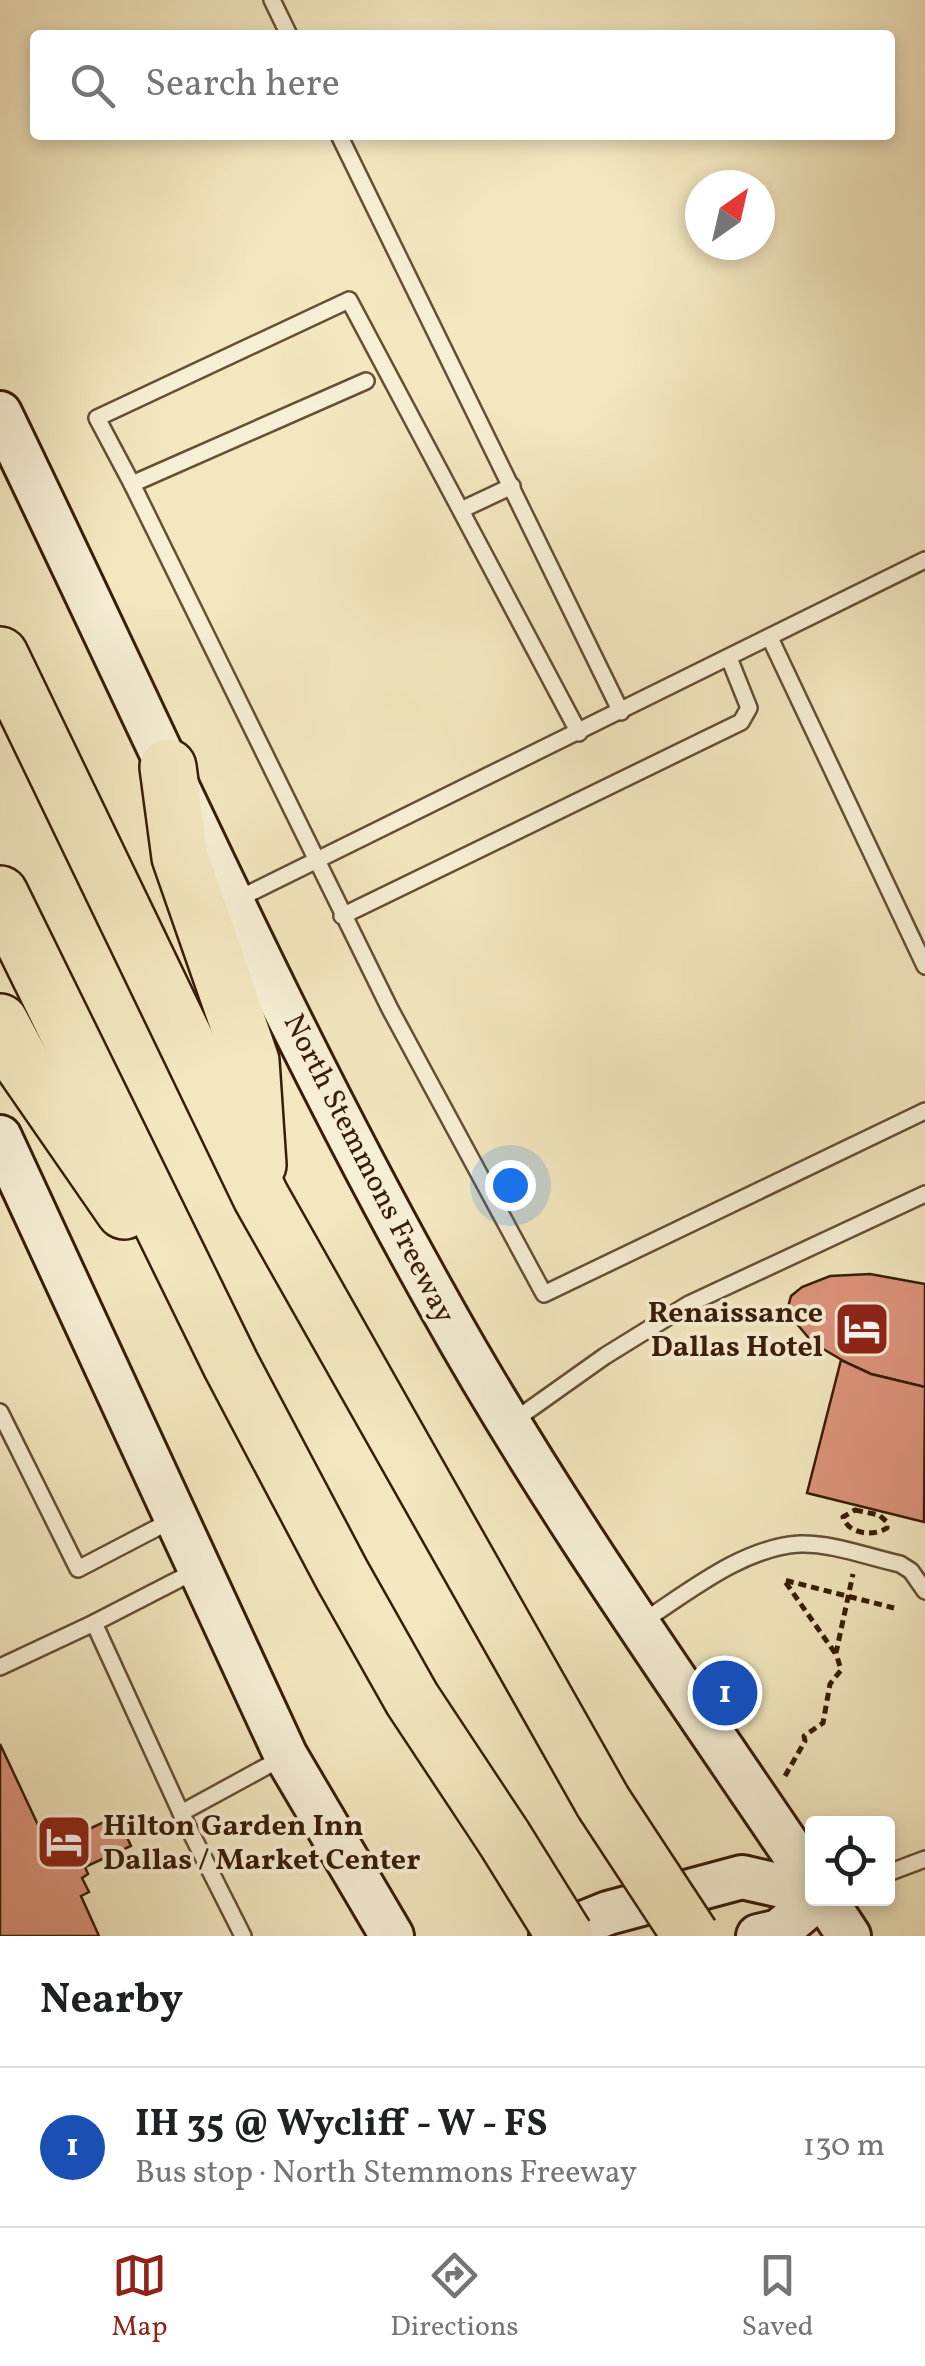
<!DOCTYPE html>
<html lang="en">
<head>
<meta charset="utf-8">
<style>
	body { margin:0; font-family:Vollkorn,serif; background:#f2f2f2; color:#202124 }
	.controls { position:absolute; right:30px; bottom:30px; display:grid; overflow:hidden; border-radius:10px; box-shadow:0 5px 15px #0003 }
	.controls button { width:90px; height:90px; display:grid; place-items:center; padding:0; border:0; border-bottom:2px solid #e0e0e0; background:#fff; color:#202124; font:50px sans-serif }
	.compass { position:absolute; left:685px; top:170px; width:90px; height:90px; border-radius:50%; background:#fff; box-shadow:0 5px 15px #0003; rotate:34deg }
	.you { position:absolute; left:510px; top:1185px; width:35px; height:35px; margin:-25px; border:8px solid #fff; border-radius:50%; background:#1a73e8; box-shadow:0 0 0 15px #1a73e833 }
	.badge { display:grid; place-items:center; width:65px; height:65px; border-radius:50%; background:#8f2418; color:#fff; font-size:32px; font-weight:700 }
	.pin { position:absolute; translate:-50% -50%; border:5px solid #fff; box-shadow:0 2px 10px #0006 }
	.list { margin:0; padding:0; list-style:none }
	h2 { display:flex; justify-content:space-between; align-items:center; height:130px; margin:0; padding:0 40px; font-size:42px }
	h2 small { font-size:32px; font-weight:400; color:#757577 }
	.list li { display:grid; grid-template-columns:65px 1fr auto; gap:30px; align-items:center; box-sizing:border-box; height:160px; padding:0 40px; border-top:2px solid #e0e0e0 }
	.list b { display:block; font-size:38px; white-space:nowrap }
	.list p { margin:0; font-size:32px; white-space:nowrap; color:#757577 }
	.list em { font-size:32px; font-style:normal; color:#757577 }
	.icon { flex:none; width:55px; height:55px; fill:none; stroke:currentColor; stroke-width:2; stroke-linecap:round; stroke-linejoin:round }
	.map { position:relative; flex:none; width:925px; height:1936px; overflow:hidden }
	.search { position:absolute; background:#fff; box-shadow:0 5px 15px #0003; left:30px; right:30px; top:30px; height:110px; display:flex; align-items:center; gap:25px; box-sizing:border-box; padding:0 35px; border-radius:10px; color:#757577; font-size:38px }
	.sheet { height:290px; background:#fff }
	nav { display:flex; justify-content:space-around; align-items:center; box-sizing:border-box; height:140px; border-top:2px solid #e0e0e0; background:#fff; font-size:28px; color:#757577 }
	nav a { display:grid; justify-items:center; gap:5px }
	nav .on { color:#8f2418 }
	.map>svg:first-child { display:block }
</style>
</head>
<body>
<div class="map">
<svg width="925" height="1936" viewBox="0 0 925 1936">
	<rect width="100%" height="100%" fill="#f3e7bf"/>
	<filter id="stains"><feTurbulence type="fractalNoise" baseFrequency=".002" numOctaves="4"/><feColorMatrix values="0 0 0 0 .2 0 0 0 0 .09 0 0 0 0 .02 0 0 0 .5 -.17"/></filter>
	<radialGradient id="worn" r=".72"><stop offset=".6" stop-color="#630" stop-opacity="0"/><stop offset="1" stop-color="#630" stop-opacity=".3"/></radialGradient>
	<g fill="#dd947c" stroke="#371c07" stroke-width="2.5">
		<polygon points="870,1274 925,1284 925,1387 871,1374 847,1363 813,1343 791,1317 788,1307 791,1296 802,1287 830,1276"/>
		<polygon points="841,1360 871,1374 925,1387 924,1522 807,1493"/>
		<polygon points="0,1744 39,1827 54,1819 61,1835 69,1832 72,1837 117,1816 131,1846 85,1867 88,1874 82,1878 89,1892 81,1896 99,1936 0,1936"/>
	</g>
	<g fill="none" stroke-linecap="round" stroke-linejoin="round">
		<g stroke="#664f35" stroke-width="20">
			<g id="lane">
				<polyline points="272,0 289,35"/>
				<polyline points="339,135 621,712"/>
				<polyline points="366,381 132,484 390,1009 544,1294 925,1111"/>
				<polyline points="132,484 97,418 349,300 579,733"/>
				<polyline points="461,510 512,486"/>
				<polyline points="770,638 925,966"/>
				<polyline points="234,901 925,560"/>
				<polyline points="342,916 741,722 749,708 729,658"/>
				<polyline points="0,1412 78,1569 172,1520"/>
				<polyline points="512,1422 605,1356 689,1304 925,1194"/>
				<polyline points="94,1623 197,1570"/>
				<path d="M639,1624c47,-30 103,-77 161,-80 32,-1 68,13 100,20l11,7 14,20"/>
				<polyline points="0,1667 94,1623 181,1813 243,1936"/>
				<polyline points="181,1813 282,1758"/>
				<polyline points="888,1873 925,1859"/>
			</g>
		</g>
		<g stroke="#371c07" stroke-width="48">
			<g id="secondary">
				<path d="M0,413c145,299 278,604 441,894 111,199 244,385 371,574"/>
				<polyline points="0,1137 286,1756 392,1936"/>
				<polyline points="824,1898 849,1936"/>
				<polyline points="551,1936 608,1913 742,1877 812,1893"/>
				<polyline points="758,1936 779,1931 818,1898"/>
			</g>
		</g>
		<g stroke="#371c07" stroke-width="60">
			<g id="highway">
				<polyline points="0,655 261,1197 603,1802"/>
				<polyline points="168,767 180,857 251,1061 258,1165"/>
				<polyline points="0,894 231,1365 342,1575 412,1699 504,1838"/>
				<polyline points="0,1022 23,1065 124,1211"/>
			</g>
		</g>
		<g stroke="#371c07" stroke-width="5" stroke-dasharray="8 5" stroke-linecap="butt">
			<path d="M855,1510l24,5 8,7v6c-14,9 -39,6 -44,-11z"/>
			<polyline points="835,1653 784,1580 894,1608"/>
			<polyline points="785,1776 805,1741 804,1736 823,1723 830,1684 841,1670 836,1653 853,1574"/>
		</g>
		<use href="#lane" stroke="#f7efd5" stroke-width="15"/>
		<use href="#secondary" stroke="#f7efd5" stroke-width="42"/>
		<use href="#highway" stroke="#f3e7bf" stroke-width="55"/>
		<g stroke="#371c07" stroke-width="60" stroke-linecap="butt">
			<g id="highway-bridge">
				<polyline points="603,1802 691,1936"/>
				<polyline points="504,1838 565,1936"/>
			</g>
		</g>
		<use href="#highway-bridge" stroke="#f3e7bf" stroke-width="55"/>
	</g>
	<defs>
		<g id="hotel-square" transform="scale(2.875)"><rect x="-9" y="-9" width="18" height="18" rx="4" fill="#8f2418" stroke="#f7efd5"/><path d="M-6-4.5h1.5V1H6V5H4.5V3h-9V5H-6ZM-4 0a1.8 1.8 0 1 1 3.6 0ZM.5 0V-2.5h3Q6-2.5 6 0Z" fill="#fff"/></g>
	</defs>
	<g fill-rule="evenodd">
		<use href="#hotel-square" x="862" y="1329"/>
		<use href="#hotel-square" x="64" y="1842"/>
	</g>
	<g text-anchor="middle" stroke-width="8" stroke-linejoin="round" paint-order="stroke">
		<g font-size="30" fill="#371c07" stroke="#f7efd5">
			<text transform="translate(370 1168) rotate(63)" y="10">North Stemmons Freeway</text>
		</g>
		<g font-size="30" font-weight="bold" fill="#371c07" stroke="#f7efd5" text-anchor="end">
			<text x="823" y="1322">Renaissance<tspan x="823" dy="34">Dallas Hotel</tspan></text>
			<text x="103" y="1835" text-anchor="start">Hilton Garden Inn<tspan x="103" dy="34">Dallas / Market Center</tspan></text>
		</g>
	</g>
	<rect width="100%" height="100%" filter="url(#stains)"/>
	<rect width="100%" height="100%" fill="url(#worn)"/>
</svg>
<div class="controls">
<button><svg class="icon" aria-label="locate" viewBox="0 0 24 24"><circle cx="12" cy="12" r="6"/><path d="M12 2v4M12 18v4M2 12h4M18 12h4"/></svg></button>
</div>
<svg class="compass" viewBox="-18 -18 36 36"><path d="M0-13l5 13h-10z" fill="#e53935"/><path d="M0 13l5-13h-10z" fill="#757577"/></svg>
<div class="you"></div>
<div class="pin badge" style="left:725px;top:1693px;background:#1a4fb4">1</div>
<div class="search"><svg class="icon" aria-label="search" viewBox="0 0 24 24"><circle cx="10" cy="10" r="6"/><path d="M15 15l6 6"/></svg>Search here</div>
</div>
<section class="sheet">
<h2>Nearby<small></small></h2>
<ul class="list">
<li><span class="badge" style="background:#1a4fb4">1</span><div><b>IH 35 @ Wycliff - W - FS</b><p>Bus stop · North Stemmons Freeway</p></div><em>130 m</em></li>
</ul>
</section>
<nav>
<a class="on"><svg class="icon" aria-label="map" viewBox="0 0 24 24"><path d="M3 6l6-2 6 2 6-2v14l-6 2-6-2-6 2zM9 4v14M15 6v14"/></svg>Map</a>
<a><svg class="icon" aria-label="directions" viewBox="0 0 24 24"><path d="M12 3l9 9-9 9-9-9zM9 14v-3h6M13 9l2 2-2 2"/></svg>Directions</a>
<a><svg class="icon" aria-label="saved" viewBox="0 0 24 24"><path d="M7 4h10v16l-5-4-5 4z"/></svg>Saved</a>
</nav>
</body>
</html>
